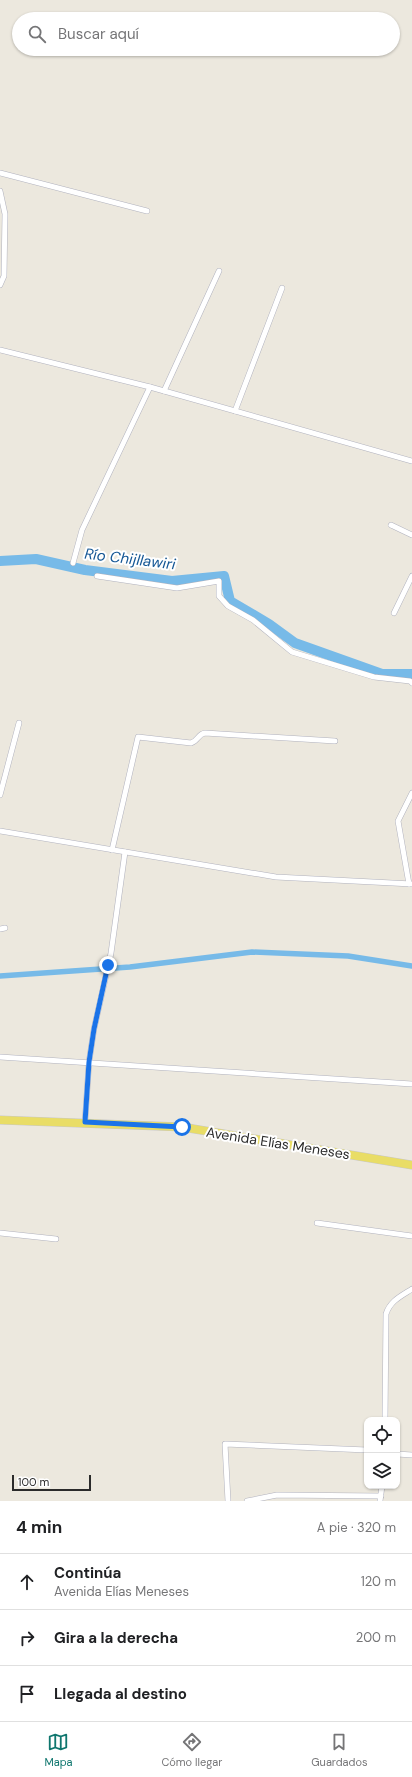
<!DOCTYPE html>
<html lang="es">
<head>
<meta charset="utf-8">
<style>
	body { margin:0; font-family:"DM Sans",sans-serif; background:#f6f6f6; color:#202124 }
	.controls { position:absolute; right:12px; bottom:12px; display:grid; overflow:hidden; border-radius:8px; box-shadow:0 1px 3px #0004 }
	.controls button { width:36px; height:36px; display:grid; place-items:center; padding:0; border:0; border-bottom:1px solid #e0e0e0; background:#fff; color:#202124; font:20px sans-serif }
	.scale { position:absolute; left:12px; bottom:10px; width:79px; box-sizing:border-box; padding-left:4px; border:2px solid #2b2b2b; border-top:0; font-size:11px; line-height:14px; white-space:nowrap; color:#2b2b2b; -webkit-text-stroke:3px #fff; paint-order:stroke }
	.stop { position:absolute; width:12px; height:12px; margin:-9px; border:3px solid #1a73e8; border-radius:50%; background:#fff }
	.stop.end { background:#1a73e8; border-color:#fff; box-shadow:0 1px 4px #0008 }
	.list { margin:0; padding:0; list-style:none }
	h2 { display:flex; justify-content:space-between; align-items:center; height:52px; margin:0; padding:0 16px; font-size:17px }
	h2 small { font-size:13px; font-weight:400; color:#757577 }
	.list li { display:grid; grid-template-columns:26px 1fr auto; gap:12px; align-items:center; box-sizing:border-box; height:56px; padding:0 16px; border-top:1px solid #e0e0e0 }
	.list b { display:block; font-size:15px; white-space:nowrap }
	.list p { margin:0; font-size:13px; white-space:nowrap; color:#757577 }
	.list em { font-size:13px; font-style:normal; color:#757577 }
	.icon { flex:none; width:22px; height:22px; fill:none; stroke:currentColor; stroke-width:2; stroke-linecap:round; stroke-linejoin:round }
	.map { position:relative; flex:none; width:412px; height:1501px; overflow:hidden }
	.search { position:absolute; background:#fff; box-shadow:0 1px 3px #0004; left:12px; right:12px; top:12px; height:44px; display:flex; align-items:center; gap:10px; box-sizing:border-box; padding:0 14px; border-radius:22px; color:#757577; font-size:15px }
	.sheet { height:220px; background:#fff }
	nav { display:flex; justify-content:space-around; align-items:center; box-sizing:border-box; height:56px; border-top:1px solid #e0e0e0; background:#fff; font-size:11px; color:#757577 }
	nav a { display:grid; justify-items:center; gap:2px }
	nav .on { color:#0f766e }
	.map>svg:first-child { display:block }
</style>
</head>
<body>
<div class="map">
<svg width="412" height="1501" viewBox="0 0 412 1501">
	<rect width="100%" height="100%" fill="#ece8de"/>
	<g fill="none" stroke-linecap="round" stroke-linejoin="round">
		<polyline stroke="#77bae8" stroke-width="5.5" points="0,976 130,967 252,952 348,956 412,966"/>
		<polyline stroke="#77bae8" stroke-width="10" points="0,561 36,559 85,570 172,581 224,576 230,601 269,624 295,643 382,674 412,674"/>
		<g stroke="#b1b2be" stroke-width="6">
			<g id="minor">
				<polyline points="0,173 147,211"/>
				<polyline points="0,191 5,214 4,276 0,285"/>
				<polyline points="0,350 150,387 412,461"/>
				<polyline points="164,391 219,271"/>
				<polyline points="235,411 282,288"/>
				<polyline points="391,525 412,535"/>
				<polyline points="73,563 82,530 150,387"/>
				<polyline points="97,576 177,588 219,581 219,596 228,606 253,620 292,652 374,677 410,681 412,683"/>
				<polyline points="394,613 412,576"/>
				<polyline points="0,795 19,723"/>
				<polyline points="0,831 276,877 412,884"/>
				<path d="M112,850l26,-113 53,6c7,-2 7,-9 14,-10l130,8"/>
				<polyline points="409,884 398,821 412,793"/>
				<polyline points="0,929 5,928"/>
				<polyline points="0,1057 412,1084"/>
				<polyline points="85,1122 89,1062 94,1029 111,953 125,852"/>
				<polyline points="317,1223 412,1236"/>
				<polyline points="0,1233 56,1239"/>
				<path d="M385,1420l1,-106c4,-13 15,-18 26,-25"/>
				<polyline points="397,1454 412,1455"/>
				<polyline points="228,1501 225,1444 367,1450"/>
				<polyline points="247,1501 277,1495 381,1496"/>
				<polyline points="380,1501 382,1486"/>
			</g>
		</g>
		<g stroke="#c8c8c8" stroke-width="9">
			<polyline id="primary" points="0,1120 182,1127 412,1165"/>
		</g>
		<use href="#minor" stroke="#fff" stroke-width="5"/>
		<use href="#primary" stroke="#e9dd66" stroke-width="8"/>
	</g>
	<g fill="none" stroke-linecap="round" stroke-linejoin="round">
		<polyline stroke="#1a73e8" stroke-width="5" points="108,965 94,1029 89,1062 85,1122 182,1127"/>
	</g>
	<g text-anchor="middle" stroke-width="4" stroke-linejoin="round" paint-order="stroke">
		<g font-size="14" fill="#2b2b2b" stroke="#fff">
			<text transform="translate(278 1143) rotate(9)" y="5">Avenida Elías Meneses</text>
		</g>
		<g font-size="15" font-style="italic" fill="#155795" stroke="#fff">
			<text transform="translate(130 559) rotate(7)" y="5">Río Chijllawiri</text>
		</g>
	</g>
</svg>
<div class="controls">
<button><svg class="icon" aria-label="locate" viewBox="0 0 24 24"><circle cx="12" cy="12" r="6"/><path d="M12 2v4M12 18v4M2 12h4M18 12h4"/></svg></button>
<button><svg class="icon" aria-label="layers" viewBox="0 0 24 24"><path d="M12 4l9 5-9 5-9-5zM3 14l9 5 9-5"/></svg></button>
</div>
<div class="scale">100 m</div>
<div class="stop" style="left:182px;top:1127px"></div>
<div class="stop end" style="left:108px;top:965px"></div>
<div class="search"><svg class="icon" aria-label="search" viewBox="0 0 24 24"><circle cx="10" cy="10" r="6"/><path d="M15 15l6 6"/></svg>Buscar aquí</div>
</div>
<section class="sheet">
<h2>4 min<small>A pie · 320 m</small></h2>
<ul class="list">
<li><svg class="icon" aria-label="ahead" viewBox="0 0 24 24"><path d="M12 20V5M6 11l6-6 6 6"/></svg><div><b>Continúa</b><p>Avenida Elías Meneses</p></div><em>120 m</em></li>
<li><svg class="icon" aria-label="right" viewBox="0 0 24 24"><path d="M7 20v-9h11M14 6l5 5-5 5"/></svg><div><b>Gira a la derecha</b></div><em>200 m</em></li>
<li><svg class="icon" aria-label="arrive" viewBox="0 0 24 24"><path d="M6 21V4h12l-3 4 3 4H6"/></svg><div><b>Llegada al destino</b></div></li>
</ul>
</section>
<nav>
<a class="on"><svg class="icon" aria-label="map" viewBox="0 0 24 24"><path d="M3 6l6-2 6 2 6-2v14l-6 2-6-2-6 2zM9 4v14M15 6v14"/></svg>Mapa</a>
<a><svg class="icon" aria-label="directions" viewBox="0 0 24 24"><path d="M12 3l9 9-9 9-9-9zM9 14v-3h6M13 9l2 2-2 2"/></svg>Cómo llegar</a>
<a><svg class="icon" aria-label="saved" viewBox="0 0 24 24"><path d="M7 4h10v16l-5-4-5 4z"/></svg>Guardados</a>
</nav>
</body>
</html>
